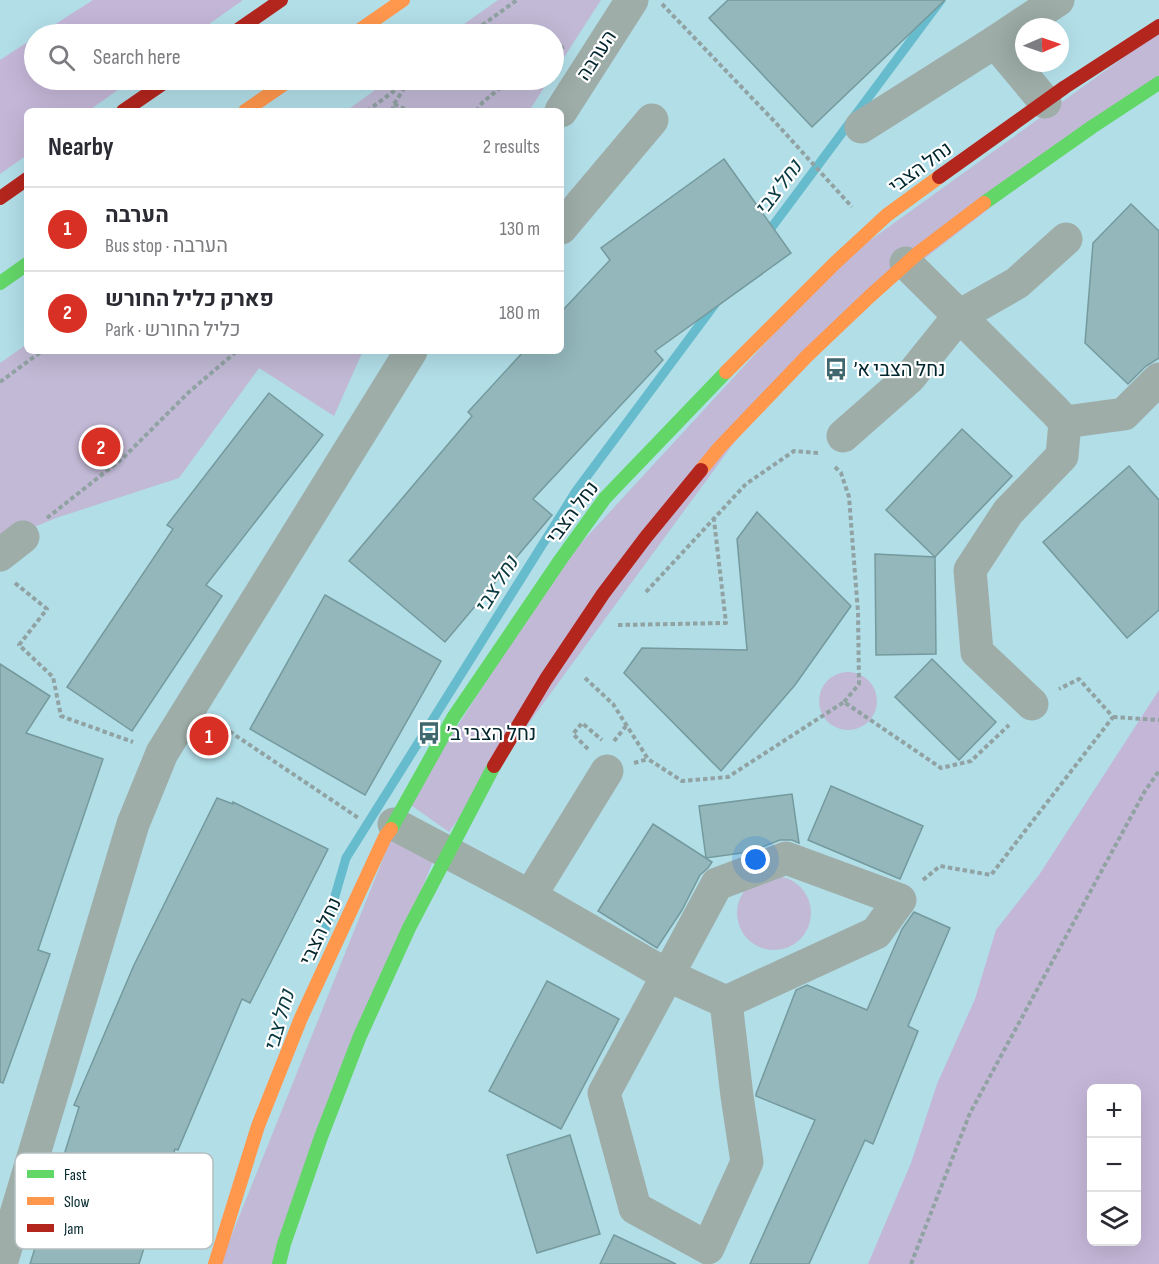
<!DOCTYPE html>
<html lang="en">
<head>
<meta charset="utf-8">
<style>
	body { margin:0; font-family:"Sofia Sans Condensed",Heebo,sans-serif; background:#f2f2f3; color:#2b2b33 }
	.controls { position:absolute; right:18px; bottom:18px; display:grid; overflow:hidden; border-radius:9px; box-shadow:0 6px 24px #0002 }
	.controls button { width:54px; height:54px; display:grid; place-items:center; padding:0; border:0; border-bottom:2px solid #e1e1e2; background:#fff; color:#2b2b33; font:30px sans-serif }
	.compass { position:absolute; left:1015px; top:18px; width:54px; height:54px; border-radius:50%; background:#fff; box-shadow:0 6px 24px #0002; rotate:88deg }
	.you { position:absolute; left:756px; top:860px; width:21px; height:21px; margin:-15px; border:4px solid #fff; border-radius:50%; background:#1a73e8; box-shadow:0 0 0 9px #1a73e833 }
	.badge { display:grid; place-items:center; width:39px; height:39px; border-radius:50%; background:#d93025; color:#fff; font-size:20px; font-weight:700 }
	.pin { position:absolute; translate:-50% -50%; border:3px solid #fff; box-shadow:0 2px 6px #0006 }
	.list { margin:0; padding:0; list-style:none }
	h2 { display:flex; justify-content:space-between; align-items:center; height:78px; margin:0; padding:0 24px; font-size:26px }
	h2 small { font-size:20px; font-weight:400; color:#7c7c81 }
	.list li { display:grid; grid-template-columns:39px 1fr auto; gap:18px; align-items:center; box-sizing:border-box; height:84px; padding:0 24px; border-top:2px solid #e1e1e2 }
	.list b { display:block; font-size:22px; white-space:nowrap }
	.list p { margin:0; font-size:20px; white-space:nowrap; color:#7c7c81 }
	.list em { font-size:20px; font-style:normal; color:#7c7c81 }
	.icon { flex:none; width:33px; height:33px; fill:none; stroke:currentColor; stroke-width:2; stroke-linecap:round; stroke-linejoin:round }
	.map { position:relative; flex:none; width:1159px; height:1264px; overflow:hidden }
	.search { position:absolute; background:#fff; box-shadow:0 6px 24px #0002; left:24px; top:24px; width:540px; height:66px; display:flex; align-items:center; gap:15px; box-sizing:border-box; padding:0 21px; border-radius:33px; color:#7c7c81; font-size:22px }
	.panel { position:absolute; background:#fff; box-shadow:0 6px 24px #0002; left:24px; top:108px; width:540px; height:246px; border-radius:9px }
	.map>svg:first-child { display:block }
</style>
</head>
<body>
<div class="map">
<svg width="1159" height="1264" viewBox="0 0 1159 1264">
	<rect width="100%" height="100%" fill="#b2dee8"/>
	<g fill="#c1b9d5">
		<polygon points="498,0 601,0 554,73 554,34 450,34"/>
		<polygon points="1159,32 1159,77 796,358 449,832 408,803 560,566 840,262"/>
		<polygon points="389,80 549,80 529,111 346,111"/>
		<polygon points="27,344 27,351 363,351 334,416 259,368 179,478 56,518 0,541 0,363"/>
		<circle cx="848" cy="701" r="29"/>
		<polygon points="391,839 433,861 273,1264 220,1264"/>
		<circle cx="774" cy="913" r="37"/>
	</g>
	<g fill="#c4b6d7" fill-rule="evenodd">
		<polygon points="93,0 243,0 195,34 40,34"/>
		<polygon points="34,38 34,80 132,80 88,111 27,111 27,155 0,174 0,60"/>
		<path d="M1159,690v574h-291l43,-101 26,-79 38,-85 21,-69 43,-55zM1092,1088h44v154h-44z"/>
	</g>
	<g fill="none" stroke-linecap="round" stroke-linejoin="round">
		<g stroke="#6bc" stroke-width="9">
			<polyline points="766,235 941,0"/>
			<polyline points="324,934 346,858 576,491 715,304"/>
		</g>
	</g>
	<g fill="#93b7bb" stroke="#749a9e" stroke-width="1.5">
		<polygon points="728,0 945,0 812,127 709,18"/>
		<polygon points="724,159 791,253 655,351 663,360 533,499 552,515 445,642 349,561 472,416 468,412 524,351 561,351 561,312 610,260 601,248"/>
		<polygon points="1131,204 1159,231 1159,358 1146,366 1128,384 1085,343 1093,243"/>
		<polygon points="269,393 323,435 206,585 222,596 132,731 67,687 173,529 167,525"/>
		<polygon points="962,429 1012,476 935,557 886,510"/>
		<polygon points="1129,466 1159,500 1159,610 1127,638 1043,542"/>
		<polygon points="757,512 851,606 795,685 721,771 624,673 642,648 747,650 737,539"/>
		<polygon points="875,554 935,557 936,654 876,655"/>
		<polygon points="325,595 441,661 365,795 250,729"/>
		<polygon points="932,659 996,722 959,760 895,697"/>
		<polygon points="0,664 50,696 26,733 103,759 38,950 50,954 3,1083 0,1082"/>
		<polygon points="831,786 923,826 900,879 808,840"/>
		<polygon points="792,794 799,843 792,840 780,840 749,852 706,858 699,806"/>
		<polygon points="217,798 233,804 233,802 328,849 250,1003 242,999 178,1150 175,1149 139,1264 30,1264 79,1107 74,1105 134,965"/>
		<polygon points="653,824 712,862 708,868 700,875 682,910 657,948 598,911"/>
		<polygon points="914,912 950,928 908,1026 918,1031 873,1144 865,1140 809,1264 750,1264 815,1120 756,1096 756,1094 796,990 807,985 867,1010 902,929"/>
		<polygon points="547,981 619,1019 561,1129 489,1091"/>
		<polygon points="570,1135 600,1234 537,1253 507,1155"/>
		<polygon points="614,1235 676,1264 600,1264"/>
	</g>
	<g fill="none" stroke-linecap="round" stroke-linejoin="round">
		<g stroke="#91a2a2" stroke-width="4" stroke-dasharray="4.5 3" stroke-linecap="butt">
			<polyline points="662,4 775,122 852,207"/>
			<polyline points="470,34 517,0"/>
			<polyline points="554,50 564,47"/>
			<polyline points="394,104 409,111"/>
			<polyline points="367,111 409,80"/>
			<polyline points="392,111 394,104 409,81"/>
			<polyline points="476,111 483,102 510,80"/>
			<polyline points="0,382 42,351"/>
			<polyline points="835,467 841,473 849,497 858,612 859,684 844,702"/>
			<polyline points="47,518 123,458 189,392 237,351"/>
			<polyline points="15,583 47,609 19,645 53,677 61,716 133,742"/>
			<polyline points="646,592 746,484 794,451 818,453"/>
			<polyline points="618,625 726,623 714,520"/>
			<polyline points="585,678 613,704 648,759 682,781 728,777 844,702 941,768 971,761 1009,725"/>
			<polyline points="1113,717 1159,720"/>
			<polyline points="217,723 360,819"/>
			<polyline points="614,741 626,726"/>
			<polyline points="588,749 573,734 582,723 602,740"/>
			<polyline points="634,763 648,759"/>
			<polyline points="923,880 940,866 991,875 1113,717 1079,679 1059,689"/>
			<polyline points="911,1264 970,1113 1145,791 1159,771"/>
		</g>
		<g stroke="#9eada8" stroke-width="33">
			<polyline points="995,42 1045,102"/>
			<polyline points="561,111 632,0"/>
			<polyline points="861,127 995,42 1058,0"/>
			<polyline points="561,228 652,120"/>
			<polyline points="906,263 1055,411 1065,422 1062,456 1008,512 970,570 977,652 1032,704"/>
			<polyline points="1065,422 1124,414 1159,379"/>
			<polyline points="843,436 910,377 959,316 1017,283 1066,239"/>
			<polyline points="0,555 23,537"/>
			<polyline points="394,824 530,896 667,975 726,1002 876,933 900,900 786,858 717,884 604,1093 635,1208 708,1248 747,1162 737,1096 726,1002"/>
			<polyline points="530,896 607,771"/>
			<polyline points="1,1264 133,824 162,753 411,351"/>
		</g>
		<g stroke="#63d668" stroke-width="14">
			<polyline points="984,203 1092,127 1159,83"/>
			<polyline points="0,283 27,264"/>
			<polyline points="391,829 453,718 561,559 605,498 726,372"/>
			<polyline points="279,1264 284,1244 321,1137 360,1036 409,928 494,766"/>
		</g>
		<g stroke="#ff974d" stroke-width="14">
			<polyline points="354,34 403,0"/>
			<polyline points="245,111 290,80"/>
			<polyline points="726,372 836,262 887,215 939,177"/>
			<polyline points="701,470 719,448 807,356 869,297 918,253 984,203"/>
			<polyline points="215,1264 258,1126 301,1018 385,837 391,829"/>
		</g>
		<g stroke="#b3261e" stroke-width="14">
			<polyline points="232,34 281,0"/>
			<polyline points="123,111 168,80"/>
			<polyline points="939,177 1065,87 1159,26"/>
			<polyline points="0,198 27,179"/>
			<polyline points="494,766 546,679 603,594 646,537 701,470"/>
		</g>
	</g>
	<defs>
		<g id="bus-bare" transform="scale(1.8)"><path d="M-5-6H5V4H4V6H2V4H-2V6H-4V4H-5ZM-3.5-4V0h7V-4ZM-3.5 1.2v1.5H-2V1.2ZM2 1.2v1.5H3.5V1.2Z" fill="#40666e" stroke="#fff" stroke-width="2.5" paint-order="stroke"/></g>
	</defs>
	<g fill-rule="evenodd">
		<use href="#bus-bare" x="836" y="369"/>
		<use href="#bus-bare" x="429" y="733"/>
	</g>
	<g text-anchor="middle" stroke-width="4.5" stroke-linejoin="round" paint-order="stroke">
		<g font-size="20" fill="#02262d" stroke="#fff">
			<text transform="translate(596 55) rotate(-57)" y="7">הערבה</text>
			<text transform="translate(920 167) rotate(-36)" y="7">נחל הצבי</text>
			<text transform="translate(572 512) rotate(-53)" y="7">נחל הצבי</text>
			<text transform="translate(320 931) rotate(-65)" y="7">נחל הצבי</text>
		</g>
		<g font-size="20" fill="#02262d" stroke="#fff" text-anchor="start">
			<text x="854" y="376">נחל הצבי א׳</text>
			<text x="447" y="740">נחל הצבי ב׳</text>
		</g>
		<g font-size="21" font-style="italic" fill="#093a42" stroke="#fff">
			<text transform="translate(778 188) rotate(-53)" y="7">נחל צבי</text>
			<text transform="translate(496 585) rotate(-58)" y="7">נחל צבי</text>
			<text transform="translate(279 1021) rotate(-74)" y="7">נחל צבי</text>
		</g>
	</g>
	<rect x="15" y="1153" width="198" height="96" rx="9" fill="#fff" stroke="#b3bec0" stroke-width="1.5"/>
	<rect x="27" y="1170" width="27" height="8" fill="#63d668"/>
	<rect x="27" y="1197" width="27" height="8" fill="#ff974d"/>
	<rect x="27" y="1224" width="27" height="8" fill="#b3261e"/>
	<g font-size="16" fill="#02262d">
		<text x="64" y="1180">Fast</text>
		<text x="64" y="1207">Slow</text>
		<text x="64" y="1234">Jam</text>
	</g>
</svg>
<div class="controls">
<button>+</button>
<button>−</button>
<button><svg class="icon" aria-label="layers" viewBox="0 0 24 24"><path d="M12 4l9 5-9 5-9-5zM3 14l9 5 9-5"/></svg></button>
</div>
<svg class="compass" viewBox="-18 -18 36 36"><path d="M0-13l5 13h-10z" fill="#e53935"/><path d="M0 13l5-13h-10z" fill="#7c7c81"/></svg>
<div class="you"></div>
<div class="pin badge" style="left:209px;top:736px">1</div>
<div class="pin badge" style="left:101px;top:447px">2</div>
<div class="search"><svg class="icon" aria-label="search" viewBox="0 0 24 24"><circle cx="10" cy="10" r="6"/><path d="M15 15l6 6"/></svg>Search here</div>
<section class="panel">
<h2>Nearby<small>2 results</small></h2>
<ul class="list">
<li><span class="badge">1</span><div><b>הערבה</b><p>Bus stop · הערבה</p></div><em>130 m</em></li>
<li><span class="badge">2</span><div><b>פארק כליל החורש</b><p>Park · כליל החורש</p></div><em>180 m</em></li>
</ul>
</section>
</div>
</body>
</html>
